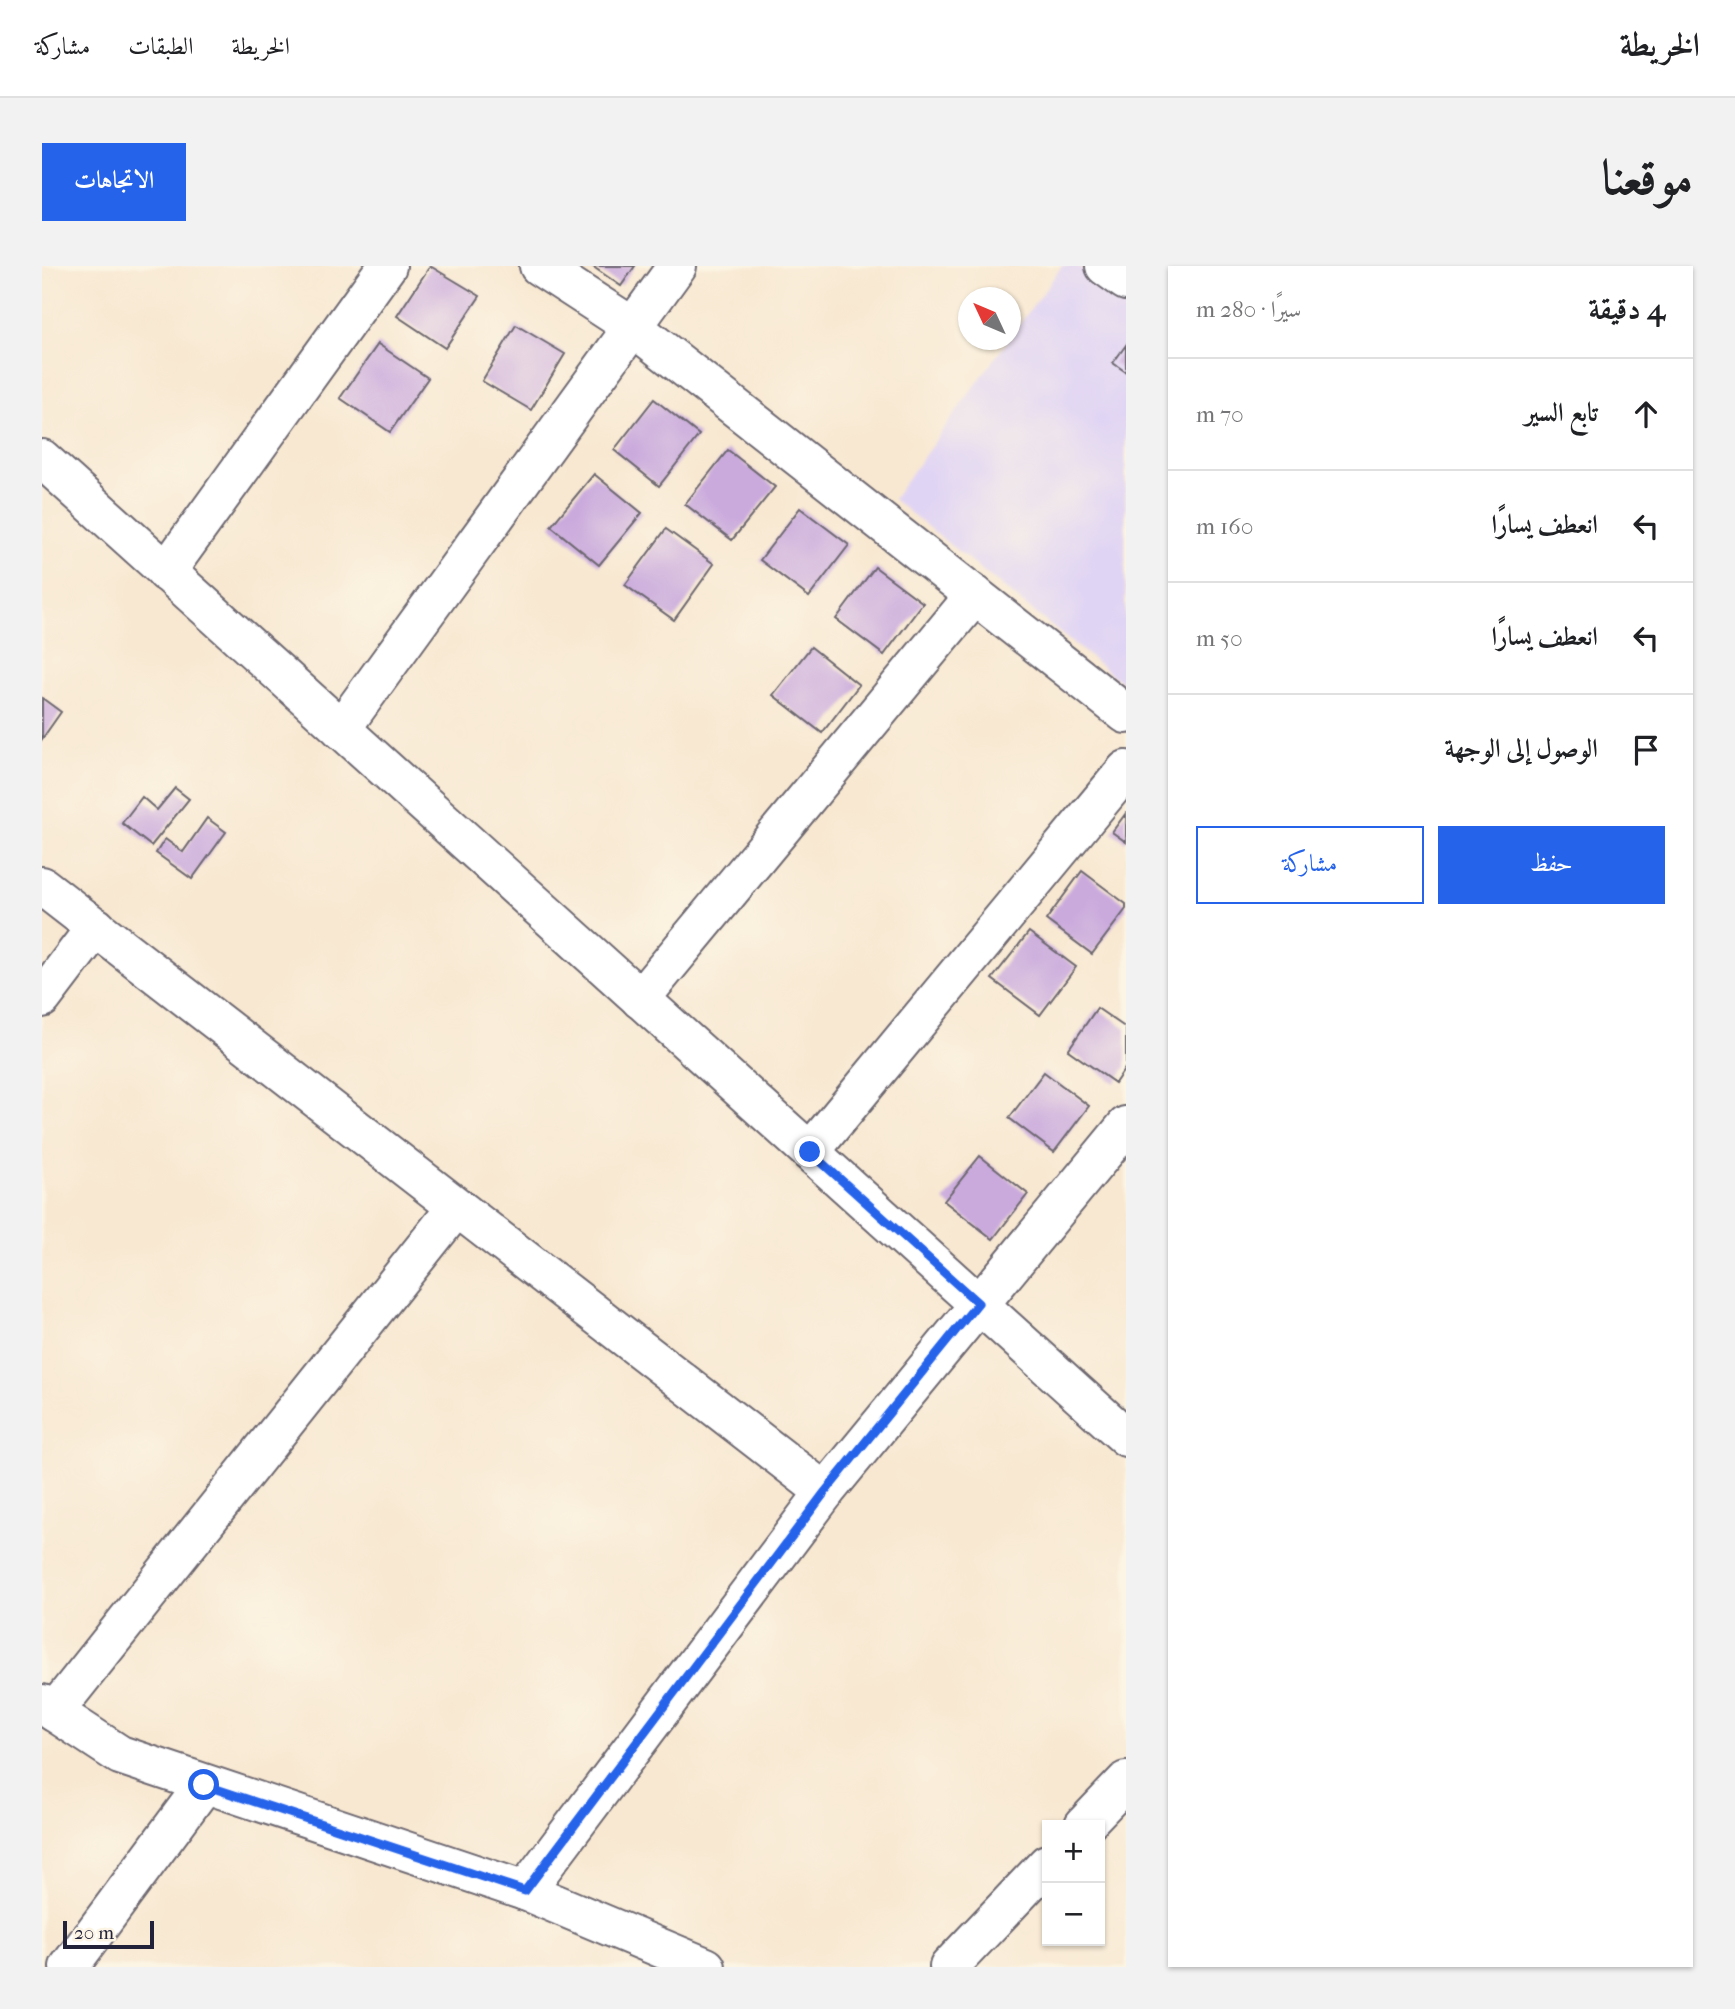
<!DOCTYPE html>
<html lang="ar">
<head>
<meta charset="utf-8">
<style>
	body { margin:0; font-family:"IM FELL French Canon",Amiri,serif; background:#f2f2f2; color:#202124; direction:rtl }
	.controls { position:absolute; right:21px; bottom:21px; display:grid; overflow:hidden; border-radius:0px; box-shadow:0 2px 5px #0004 }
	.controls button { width:63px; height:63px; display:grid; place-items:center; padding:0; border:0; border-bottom:2px solid #e0e0e0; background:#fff; color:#202124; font:35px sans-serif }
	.compass { position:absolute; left:916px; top:21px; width:63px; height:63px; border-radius:50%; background:#fff; box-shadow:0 2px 5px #0004; rotate:314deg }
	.scale { position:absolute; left:21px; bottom:18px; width:91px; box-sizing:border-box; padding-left:7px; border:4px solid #22223b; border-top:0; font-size:19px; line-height:24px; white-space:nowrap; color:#22223b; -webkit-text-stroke:5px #fcf5e5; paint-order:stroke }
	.stop { position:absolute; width:21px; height:21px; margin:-16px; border:5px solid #2563eb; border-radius:50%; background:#fff }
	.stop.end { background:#2563eb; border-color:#fff; box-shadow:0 2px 7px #0008 }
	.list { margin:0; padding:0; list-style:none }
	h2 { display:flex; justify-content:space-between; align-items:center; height:91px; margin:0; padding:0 28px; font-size:30px }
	h2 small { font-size:23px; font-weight:400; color:#757577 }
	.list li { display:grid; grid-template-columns:46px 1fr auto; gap:21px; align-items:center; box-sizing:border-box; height:112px; padding:0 28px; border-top:2px solid #e0e0e0 }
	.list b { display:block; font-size:26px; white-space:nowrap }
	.list em { font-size:23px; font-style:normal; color:#757577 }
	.actions { display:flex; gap:14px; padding:21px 28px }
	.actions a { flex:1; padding:16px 0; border:2px solid #2563eb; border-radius:0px; text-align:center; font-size:24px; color:#2563eb }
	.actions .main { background:#2563eb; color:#fff }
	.icon { flex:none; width:38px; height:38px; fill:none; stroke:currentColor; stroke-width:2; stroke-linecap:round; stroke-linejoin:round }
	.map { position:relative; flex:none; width:1084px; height:1701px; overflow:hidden; direction:ltr; border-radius:0px }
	header { display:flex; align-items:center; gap:42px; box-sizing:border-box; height:98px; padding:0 35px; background:#fff; border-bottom:2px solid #e0e0e0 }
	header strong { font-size:33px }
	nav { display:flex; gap:38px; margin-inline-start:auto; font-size:24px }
	.intro { display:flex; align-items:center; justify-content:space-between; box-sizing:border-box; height:168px; padding:0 42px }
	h1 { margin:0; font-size:49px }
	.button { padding:18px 32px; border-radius:0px; background:#2563eb; color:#fff; font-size:24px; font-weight:700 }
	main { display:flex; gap:42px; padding:0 42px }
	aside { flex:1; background:#fff; border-radius:0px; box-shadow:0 2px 5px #0004 }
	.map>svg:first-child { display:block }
</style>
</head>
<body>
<header>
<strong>الخريطة</strong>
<nav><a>الخريطة</a><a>الطبقات</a><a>مشاركة</a></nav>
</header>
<div class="intro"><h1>موقعنا</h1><a class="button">الاتجاهات</a></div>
<main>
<aside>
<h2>4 دقيقة<small>سيرًا · 280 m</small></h2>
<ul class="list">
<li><svg class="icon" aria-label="ahead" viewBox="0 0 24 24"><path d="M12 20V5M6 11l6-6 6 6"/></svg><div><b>تابع السير</b></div><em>70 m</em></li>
<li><svg class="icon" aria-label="left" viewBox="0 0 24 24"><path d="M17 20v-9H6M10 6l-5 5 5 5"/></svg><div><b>انعطف يسارًا</b></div><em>160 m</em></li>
<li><svg class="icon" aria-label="left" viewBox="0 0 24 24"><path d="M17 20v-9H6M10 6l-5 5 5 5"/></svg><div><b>انعطف يسارًا</b></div><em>50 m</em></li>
<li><svg class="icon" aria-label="arrive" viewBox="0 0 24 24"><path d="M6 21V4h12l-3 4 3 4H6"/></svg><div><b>الوصول إلى الوجهة</b></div></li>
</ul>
<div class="actions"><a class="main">حفظ</a><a>مشاركة</a></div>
</aside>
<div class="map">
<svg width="1084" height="1701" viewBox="0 0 1084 1701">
	<rect width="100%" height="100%" fill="#fcf5e5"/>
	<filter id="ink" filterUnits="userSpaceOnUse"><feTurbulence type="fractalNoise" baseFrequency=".0143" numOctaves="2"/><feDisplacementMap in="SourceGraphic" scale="14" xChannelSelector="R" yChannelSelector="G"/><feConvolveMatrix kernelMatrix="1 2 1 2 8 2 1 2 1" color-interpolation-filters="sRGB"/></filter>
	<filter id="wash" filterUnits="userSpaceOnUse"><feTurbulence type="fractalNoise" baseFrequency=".00686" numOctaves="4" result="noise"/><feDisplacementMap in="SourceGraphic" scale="28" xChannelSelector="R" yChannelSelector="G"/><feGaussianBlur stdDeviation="1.57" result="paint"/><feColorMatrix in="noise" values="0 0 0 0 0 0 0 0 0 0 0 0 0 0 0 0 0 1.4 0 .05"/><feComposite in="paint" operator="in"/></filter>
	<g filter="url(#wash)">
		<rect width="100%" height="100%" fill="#f8e8d1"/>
		<polygon fill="#e0d4f4" points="1020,0 1036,0 1084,34 1083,419 851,233"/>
		<g id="blocks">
			<g fill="#caaadd">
				<polygon points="388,0 438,30 403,82 355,50"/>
				<polygon points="550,0 593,0 579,20"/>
				<polygon points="474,59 523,88 489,144 440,115"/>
				<polygon points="336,78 386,112 348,166 298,132"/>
				<polygon points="1084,79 1084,106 1071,97"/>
				<polygon points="612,133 657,169 617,220 572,184"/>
				<polygon points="686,184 733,221 690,274 643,238"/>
				<polygon points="552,208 600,247 557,299 509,260"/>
				<polygon points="758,242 807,279 767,331 718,294"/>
				<polygon points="624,263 672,298 632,354 583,319"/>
				<polygon points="833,301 881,337 842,389 794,353"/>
				<polygon points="769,381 817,419 780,467 731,429"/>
				<polygon points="0,432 19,446 0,473"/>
				<polygon points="133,522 147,533 109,580 80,557 100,531 115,544"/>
				<polygon points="1084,547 1084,576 1070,566"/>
				<polygon points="165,552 184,566 150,613 114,587 123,573 141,586"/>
				<polygon points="1040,605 1084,638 1084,643 1050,688 1004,654"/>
				<polygon points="987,666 1034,701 998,749 950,713"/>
				<polygon points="1055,742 1084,762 1084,801 1073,817 1026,784"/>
				<polygon points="1002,806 1047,840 1012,886 967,852"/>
				<polygon points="938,890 986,928 951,973 902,935"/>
			</g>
		</g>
	</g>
	<g filter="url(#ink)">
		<use href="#blocks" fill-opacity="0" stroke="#6d6770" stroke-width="2"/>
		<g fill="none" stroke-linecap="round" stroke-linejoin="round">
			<g stroke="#6d6770" stroke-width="42">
				<g id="minor">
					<polyline points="497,0 591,61 1084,448"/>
					<polyline points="1063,0 1084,15"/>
					<polyline points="0,193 1084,1171"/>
					<polyline points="124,306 345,0"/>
					<polyline points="299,463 635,0"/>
					<polyline points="0,620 783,1226"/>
					<polyline points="0,732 54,661"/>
					<polyline points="598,733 933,329"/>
					<polyline points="768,886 1084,504"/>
					<polyline points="0,1438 78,1489 483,1625 664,1701"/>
					<polyline points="12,1446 414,942"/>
					<polyline points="1042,1559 1084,1515"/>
					<polyline points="483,1625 783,1226 1084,860"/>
					<polyline points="27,1701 162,1519"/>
					<polyline points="907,1701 1005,1598"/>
				</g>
			</g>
			<use href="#minor" stroke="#fff" stroke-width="38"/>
		</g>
	</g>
	<g fill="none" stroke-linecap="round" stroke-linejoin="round" filter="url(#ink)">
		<polyline stroke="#2563eb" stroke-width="9" points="162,1519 483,1625 783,1226 936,1037 768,886"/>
	</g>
</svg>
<div class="controls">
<button>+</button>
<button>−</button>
</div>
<svg class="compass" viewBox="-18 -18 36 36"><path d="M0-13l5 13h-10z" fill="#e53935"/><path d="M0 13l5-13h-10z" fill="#757577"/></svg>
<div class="scale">20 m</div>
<div class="stop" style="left:162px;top:1519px"></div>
<div class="stop end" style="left:768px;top:886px"></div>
</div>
</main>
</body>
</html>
